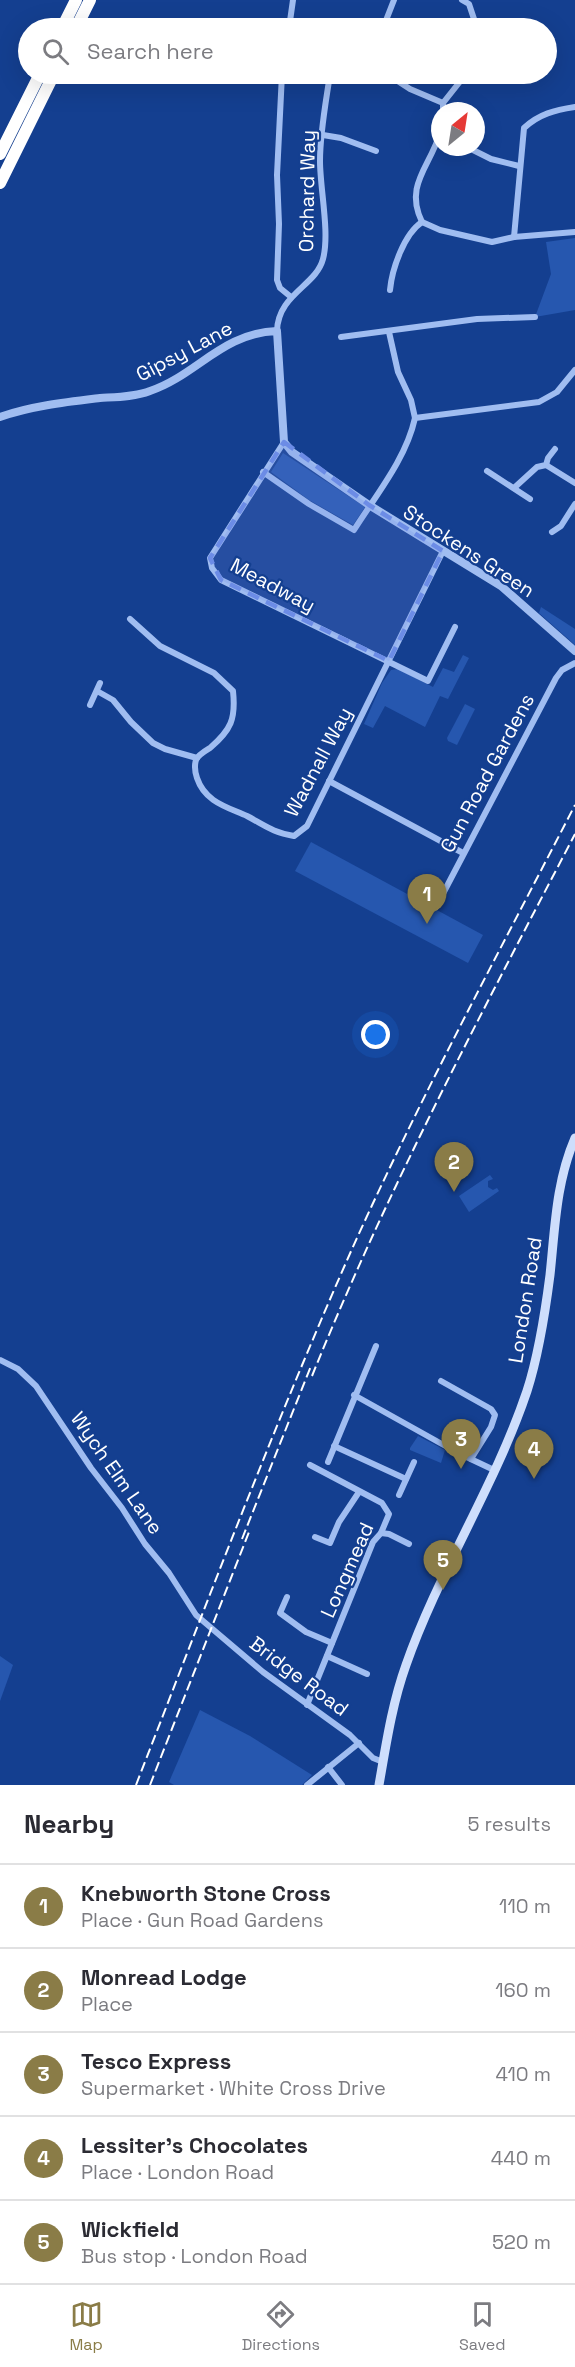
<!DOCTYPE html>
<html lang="en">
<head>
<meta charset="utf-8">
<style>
	body { margin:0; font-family:"Space Grotesk",sans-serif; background:#f2f2f3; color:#2b2b33 }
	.compass { position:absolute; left:431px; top:102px; width:54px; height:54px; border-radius:50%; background:#fff; box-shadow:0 6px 24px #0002; rotate:30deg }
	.you { position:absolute; left:376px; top:1035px; width:21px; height:21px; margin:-15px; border:4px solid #fff; border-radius:50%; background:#1a73e8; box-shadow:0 0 0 9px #1a73e833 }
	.badge { display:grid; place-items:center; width:39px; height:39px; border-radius:50%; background:#8a7c47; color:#fff; font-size:20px; font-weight:700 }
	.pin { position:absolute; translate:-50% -50px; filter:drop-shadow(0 2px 3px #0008) }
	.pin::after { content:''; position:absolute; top:32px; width:21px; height:18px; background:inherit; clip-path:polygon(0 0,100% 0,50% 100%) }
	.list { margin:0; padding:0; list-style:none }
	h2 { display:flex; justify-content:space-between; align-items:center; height:78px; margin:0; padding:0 24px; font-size:26px }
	h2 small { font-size:20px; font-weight:400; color:#7c7c81 }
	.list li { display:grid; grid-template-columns:39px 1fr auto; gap:18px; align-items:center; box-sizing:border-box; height:84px; padding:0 24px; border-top:2px solid #e1e1e2 }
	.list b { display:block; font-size:22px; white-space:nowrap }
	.list p { margin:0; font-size:20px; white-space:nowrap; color:#7c7c81 }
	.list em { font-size:20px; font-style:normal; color:#7c7c81 }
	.icon { flex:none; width:33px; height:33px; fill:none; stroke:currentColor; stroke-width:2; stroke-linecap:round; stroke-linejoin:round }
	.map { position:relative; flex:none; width:575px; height:1785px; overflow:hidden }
	.search { position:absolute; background:#fff; box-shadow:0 6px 24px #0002; left:18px; right:18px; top:18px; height:66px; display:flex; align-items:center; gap:15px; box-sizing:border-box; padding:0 21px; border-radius:33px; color:#7c7c81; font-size:22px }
	.sheet { height:498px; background:#fff }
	nav { display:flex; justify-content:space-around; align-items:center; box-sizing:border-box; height:84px; border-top:2px solid #e1e1e2; background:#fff; font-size:16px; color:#7c7c81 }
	nav a { display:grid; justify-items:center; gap:3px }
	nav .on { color:#8a7c47 }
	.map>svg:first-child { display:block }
</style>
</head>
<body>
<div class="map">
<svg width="575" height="1785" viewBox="0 0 575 1785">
	<rect width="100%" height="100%" fill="#143f90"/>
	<g fill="#2657af">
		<polygon points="575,238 575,310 535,317 551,274 546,242"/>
		<polygon points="283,453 365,507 353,525 309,500 271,472"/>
		<polygon points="541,607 575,629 575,645 539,613"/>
		<polygon points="463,655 469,658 449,697 448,699 440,696 425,727 385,706 373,728 364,724 382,683 391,670 398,669 433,687 443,668 454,672"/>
		<polygon points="465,704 475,709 457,745 448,741 447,738"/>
		<polygon points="311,842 483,935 468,963 295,871"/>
		<polygon points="490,1175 493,1179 488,1181 488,1187 493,1190 497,1188 499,1191 469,1212 459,1196"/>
		<polygon points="418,1436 445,1450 441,1463 410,1450 410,1448"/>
		<polygon points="0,1656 13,1665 0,1701"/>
		<polygon points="200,1710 250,1736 312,1775 302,1785 174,1785 169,1782"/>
	</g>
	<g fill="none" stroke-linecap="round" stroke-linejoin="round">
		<g stroke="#a0bdf1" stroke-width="6">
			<polyline points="462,0 469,4 474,19"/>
			<polyline points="289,28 293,0"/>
			<polyline points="383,28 394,0"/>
			<polyline points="282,74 277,175 279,224 277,280 280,288 291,297"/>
			<polyline points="387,74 410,89 443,103 443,111"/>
			<polyline points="443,103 466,74"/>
			<polyline points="323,135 341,138 376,151"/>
			<polyline points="471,149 491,159 519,166"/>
			<polyline points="422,222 440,230 492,242 514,237 575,232"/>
			<path d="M422,222c-18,-37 8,-55 18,-89"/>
			<path d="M514,237l10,-109c15,-14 31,-18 51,-21"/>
			<path d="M390,290c2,-21 14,-56 32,-68"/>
			<path d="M277,331c1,-37 39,-45 46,-72 7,-26 -3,-70 -3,-98 0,-29 6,-59 10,-87"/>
			<polyline points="389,332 398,372 411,400 415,418"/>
			<polyline points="341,337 477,319 535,317"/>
			<polyline points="284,442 210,558 212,568 221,580 428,681 455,627"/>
			<polyline points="546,465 575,483"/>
			<polyline points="487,471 530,499"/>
			<path d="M263,472l46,32 45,26c22,-35 52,-71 61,-112l124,-16 18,-10 18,-22"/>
			<polyline points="514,488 537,467 546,465 548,458 555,449"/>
			<polyline points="552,532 561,526 575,504"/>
			<path d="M130,619l30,27 54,27 19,18c3,28 -2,39 -23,57 -5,3 -12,7 -14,12 -2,6 -1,12 1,18 8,24 30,29 50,38 19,10 25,16 47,20l13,-10 136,-275"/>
			<polyline points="97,691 113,700 131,722 153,743 165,749 197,758"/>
			<polyline points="90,705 100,683"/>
			<polyline points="329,781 463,853"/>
			<polyline points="436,907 556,678 562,670 575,663"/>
			<polyline points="0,1360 18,1369 36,1386 91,1468 122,1508 145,1544 169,1573 196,1615 263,1672 350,1735 373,1758 383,1762"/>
			<polyline points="441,1381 491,1409 495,1415 491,1427 471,1459"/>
			<polyline points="354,1395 458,1453 494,1470"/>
			<polyline points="334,1446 406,1479"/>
			<polyline points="328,1462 376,1346"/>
			<polyline points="399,1495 414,1462"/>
			<polyline points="381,1533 389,1534 409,1544"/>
			<polyline points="315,1537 330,1543 339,1522 359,1492"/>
			<polyline points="287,1597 280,1613 306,1632 332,1643"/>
			<polyline points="327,1656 367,1674"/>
			<polyline points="307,1705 373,1542 381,1533 389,1514 382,1503 310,1465"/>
			<polyline points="328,1767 342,1785"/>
			<polyline points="307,1785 359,1743"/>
		</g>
		<path stroke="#a0bdf1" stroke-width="8" d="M0,417c31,-11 67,-15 100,-19 16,-1 34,-1 50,-7 47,-16 72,-58 127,-60l7,111 8,10 77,53 132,81 74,65"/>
		<path stroke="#cedefc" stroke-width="9" d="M379,1785c7,-40 13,-81 27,-120 33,-94 89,-179 121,-274 12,-37 18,-77 23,-116 5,-47 6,-93 25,-137"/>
		<g stroke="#fff" stroke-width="12">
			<polyline points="62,28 76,0"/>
			<polyline points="76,28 90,0"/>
			<polyline points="0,154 40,74"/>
			<polyline points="0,183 54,74"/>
		</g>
		<g stroke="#fff" stroke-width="2" stroke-dasharray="10 4.5" stroke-linecap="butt">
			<path d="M312,1376c75,-186 170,-364 263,-542"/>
			<polyline points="242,1539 311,1366"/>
			<path d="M136,1785c70,-180 138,-360 216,-536 68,-151 147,-297 223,-444"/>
			<polyline points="150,1785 249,1532"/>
		</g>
	</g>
	<path fill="#6c8ce6" fill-opacity="0.2" stroke="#6c8ce6" stroke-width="4.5" stroke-dasharray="12 8" stroke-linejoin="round" d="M284,442l85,63 74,46 -54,110 -168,-81 -11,-22z"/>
	<g text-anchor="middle" stroke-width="4.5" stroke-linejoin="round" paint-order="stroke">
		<g font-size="20" fill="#fff" stroke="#143f90">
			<text transform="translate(307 191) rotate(-89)" y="7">Orchard Way</text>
			<text transform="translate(184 351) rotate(-28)" y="7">Gipsy Lane</text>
			<text transform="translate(469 551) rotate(33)" y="7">Stockens Green</text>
			<text transform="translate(273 585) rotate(28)" y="7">Meadway</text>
			<text transform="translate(318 762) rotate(-62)" y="7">Wadnall Way</text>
			<text transform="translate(487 773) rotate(-62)" y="7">Gun Road Gardens</text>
			<text transform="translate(525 1300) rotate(-81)" y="7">London Road</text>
			<text transform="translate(117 1473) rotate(55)" y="7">Wych Elm Lane</text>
			<text transform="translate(347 1570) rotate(-66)" y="7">Longmead</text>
			<text transform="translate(299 1676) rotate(37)" y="7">Bridge Road</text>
		</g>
	</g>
</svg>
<svg class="compass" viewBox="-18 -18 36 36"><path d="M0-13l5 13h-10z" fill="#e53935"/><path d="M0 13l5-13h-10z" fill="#7c7c81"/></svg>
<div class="you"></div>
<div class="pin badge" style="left:427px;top:924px">1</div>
<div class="pin badge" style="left:454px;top:1192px">2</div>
<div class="pin badge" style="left:461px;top:1469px">3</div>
<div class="pin badge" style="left:534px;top:1479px">4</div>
<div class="pin badge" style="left:443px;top:1590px">5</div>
<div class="search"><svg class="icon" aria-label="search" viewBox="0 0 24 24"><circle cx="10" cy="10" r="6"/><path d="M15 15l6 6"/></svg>Search here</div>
</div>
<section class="sheet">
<h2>Nearby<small>5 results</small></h2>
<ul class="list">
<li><span class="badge">1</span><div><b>Knebworth Stone Cross</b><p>Place · Gun Road Gardens</p></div><em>110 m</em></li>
<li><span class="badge">2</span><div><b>Monread Lodge</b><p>Place</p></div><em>160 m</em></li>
<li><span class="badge">3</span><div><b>Tesco Express</b><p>Supermarket · White Cross Drive</p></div><em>410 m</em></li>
<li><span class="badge">4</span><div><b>Lessiter's Chocolates</b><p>Place · London Road</p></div><em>440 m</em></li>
<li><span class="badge">5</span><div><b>Wickfield</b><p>Bus stop · London Road</p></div><em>520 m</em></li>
</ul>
</section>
<nav>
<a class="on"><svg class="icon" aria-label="map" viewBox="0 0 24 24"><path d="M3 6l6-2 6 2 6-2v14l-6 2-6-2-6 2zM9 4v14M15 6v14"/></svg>Map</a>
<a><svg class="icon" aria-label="directions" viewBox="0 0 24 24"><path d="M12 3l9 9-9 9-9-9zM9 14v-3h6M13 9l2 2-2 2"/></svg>Directions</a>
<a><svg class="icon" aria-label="saved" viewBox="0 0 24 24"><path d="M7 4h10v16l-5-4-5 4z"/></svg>Saved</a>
</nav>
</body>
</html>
